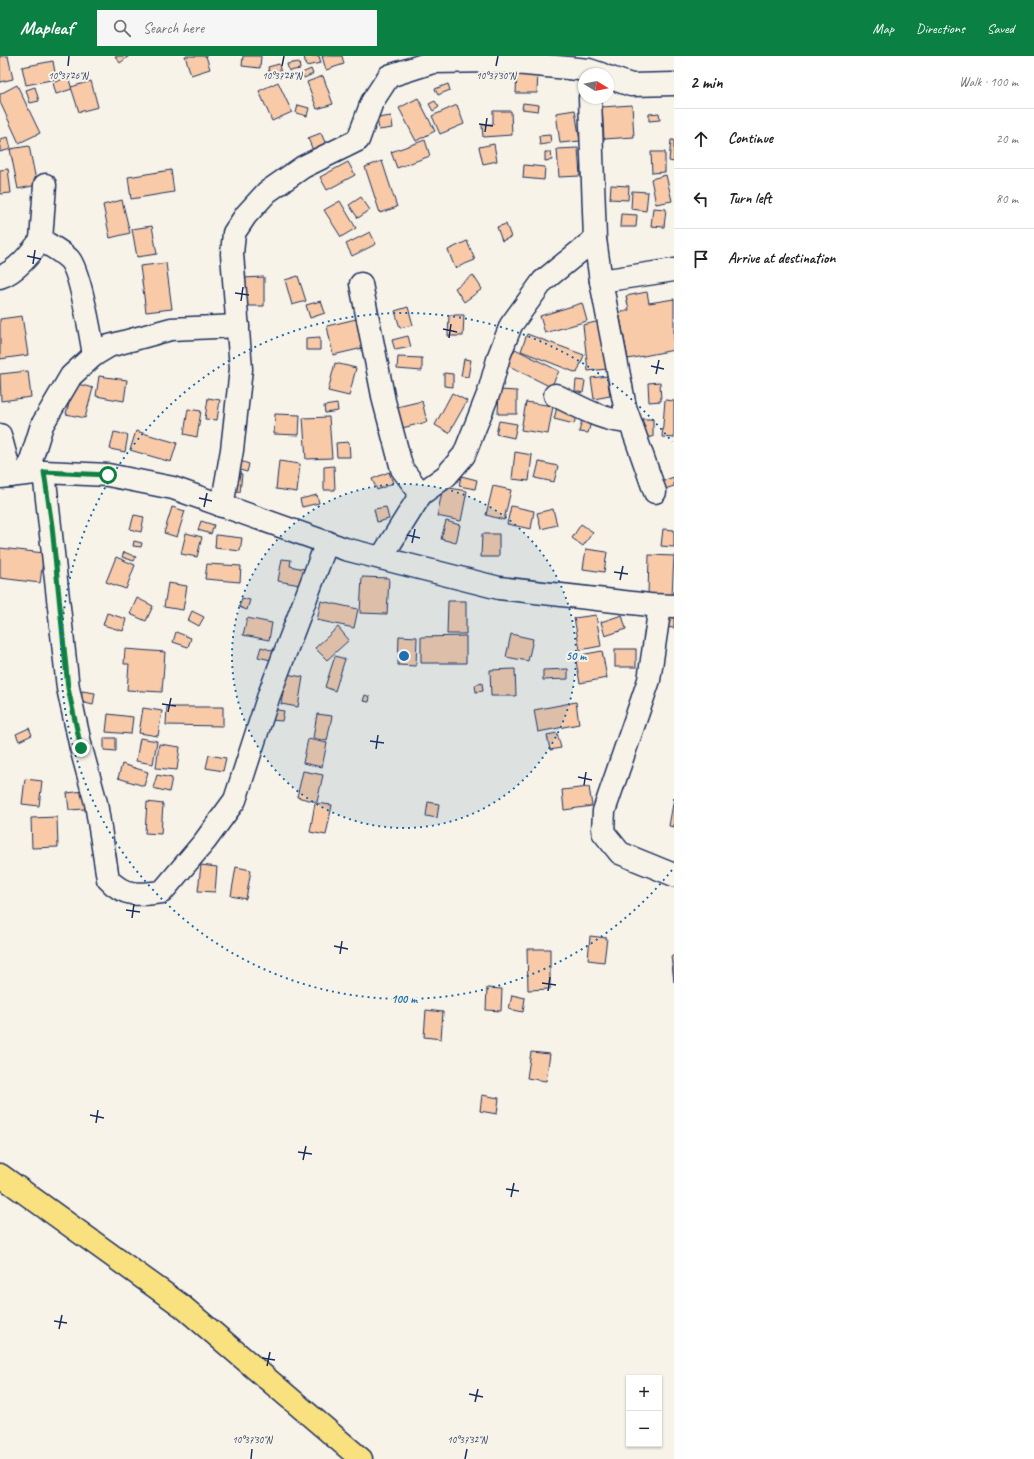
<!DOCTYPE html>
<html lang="en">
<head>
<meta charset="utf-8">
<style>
	body { margin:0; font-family:Caveat,sans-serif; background:#f6f6f6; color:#202124 }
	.controls { position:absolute; right:12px; bottom:12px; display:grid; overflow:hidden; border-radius:0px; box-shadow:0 1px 3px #0004 }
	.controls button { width:36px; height:36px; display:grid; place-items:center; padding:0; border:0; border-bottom:1px solid #e0e0e0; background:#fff; color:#202124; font:20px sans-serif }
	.compass { position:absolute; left:578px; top:12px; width:36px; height:36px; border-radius:50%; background:#fff; box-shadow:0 1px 3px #0004; rotate:100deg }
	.stop { position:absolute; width:12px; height:12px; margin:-9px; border:3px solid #0b8043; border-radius:50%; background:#fff }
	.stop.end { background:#0b8043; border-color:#fff; box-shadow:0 1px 4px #0008 }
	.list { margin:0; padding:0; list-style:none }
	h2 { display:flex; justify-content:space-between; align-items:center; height:52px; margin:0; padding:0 16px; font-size:17px }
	h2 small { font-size:13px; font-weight:400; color:#757577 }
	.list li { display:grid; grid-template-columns:26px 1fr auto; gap:12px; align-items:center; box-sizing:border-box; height:60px; padding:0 16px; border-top:1px solid #e0e0e0 }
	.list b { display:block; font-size:15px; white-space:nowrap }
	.list em { font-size:13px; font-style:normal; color:#757577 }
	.icon { flex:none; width:22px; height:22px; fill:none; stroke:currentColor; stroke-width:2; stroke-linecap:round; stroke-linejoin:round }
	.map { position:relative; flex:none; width:674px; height:1403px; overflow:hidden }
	header { display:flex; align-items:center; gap:24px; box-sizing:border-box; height:56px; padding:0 20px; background:#0b8043; color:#fff }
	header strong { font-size:19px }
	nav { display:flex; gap:22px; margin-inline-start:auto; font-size:14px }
	.search { width:280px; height:36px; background:#f6f6f6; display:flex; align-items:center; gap:10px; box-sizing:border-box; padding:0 14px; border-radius:0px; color:#757577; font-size:15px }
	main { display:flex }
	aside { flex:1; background:#fff }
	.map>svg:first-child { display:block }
</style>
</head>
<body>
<header>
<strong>Mapleaf</strong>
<div class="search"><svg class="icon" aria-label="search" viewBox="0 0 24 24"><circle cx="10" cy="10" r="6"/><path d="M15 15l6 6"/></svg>Search here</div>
<nav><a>Map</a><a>Directions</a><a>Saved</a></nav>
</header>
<main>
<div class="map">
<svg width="674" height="1403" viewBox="0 0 674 1403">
	<rect width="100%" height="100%" fill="#f7f3e8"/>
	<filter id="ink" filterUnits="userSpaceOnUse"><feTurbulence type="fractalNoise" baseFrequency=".025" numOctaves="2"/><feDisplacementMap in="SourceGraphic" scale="8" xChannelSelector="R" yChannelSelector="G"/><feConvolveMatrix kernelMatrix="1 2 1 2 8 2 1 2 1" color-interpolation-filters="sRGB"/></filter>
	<g filter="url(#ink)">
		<g fill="#f8caa7" stroke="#1b2f5e">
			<polygon points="0,0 8,0 13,23 0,26"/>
			<polygon points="115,0 129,0 120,7"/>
			<polygon points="185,0 206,0 210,13 191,19"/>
			<polygon points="243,0 261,0 260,12 242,10"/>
			<polygon points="304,0 319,0 321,7 306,10"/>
			<polygon points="322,0 342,0 344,8 326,14"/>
			<polygon points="53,5 56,23 26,29 22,11"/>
			<polygon points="299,6 300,13 289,15 287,8"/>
			<polygon points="279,8 281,18 270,21 268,11"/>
			<polygon points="311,13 313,18 304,22 302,17"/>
			<polygon points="517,15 538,16 537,37 516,37"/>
			<polygon points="323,20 333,48 317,53 307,26"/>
			<polygon points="68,21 72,33 56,38 53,27"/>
			<polygon points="91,25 98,51 79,56 71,31"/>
			<polygon points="278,26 292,56 272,65 259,35"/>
			<polygon points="448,28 450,34 438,39 435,33"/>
			<polygon points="17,29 40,77 19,87 0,46 0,38"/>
			<polygon points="35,31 39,45 30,47 26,34"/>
			<polygon points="418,42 435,75 416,85 399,52"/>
			<polygon points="435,45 439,51 433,55 429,48"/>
			<polygon points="523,47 539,49 538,55 522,53"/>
			<polygon points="298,49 309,52 307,60 296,57"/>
			<polygon points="457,49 464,68 440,78 432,60"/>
			<polygon points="632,49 634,81 604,83 602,51"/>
			<polygon points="575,54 580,85 560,87 556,57"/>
			<polygon points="493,55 511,55 512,79 483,81 482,69 493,68"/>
			<polygon points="659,57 660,64 649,65 649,58"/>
			<polygon points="391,60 393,72 379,74 377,62"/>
			<polygon points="321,77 327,91 314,97 308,82"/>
			<polygon points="550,79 551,87 540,89 539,80"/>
			<polygon points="8,81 11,93 0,96 0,83"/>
			<polygon points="425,84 430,100 397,112 391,96"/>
			<polygon points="671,84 674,84 674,106 669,105"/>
			<polygon points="494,88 497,105 483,108 479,91"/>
			<polygon points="29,90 37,129 18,133 10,93"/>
			<polygon points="578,92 580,120 559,121 557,93"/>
			<polygon points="545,96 551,96 552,104 545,105"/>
			<polygon points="651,96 665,96 665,116 652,117"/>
			<polygon points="382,105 397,151 380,157 365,111"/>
			<polygon points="348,106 355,119 327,134 320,121"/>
			<polygon points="524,109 545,111 544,124 523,122"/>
			<polygon points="8,113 11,137 0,138 0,114"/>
			<polygon points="171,114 174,136 131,143 128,121"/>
			<polygon points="666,119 672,145 656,148 651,123"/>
			<polygon points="611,129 629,130 628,144 610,143"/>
			<polygon points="632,135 648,136 646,155 631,153"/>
			<polygon points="361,141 370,154 358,162 349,149"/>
			<polygon points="122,144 130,177 110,182 103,149"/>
			<polygon points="340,145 356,172 341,181 324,154"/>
			<polygon points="653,152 666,153 664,171 651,170"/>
			<polygon points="621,158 637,159 636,171 620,171"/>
			<polygon points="506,168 511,181 502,185 497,171"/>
			<polygon points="152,170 157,198 137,201 132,173"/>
			<polygon points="370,176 376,188 352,200 346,188"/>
			<polygon points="467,185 475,204 455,212 448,194"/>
			<polygon points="166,207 172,253 146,256 140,210"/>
			<polygon points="473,219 482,233 464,246 455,232"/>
			<polygon points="298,220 306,245 292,249 285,224"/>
			<polygon points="264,221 264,250 243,250 243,222"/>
			<polygon points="647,236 649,247 674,243 674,294 628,303 619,256 629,254 626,240"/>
			<polygon points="321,245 325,257 310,262 306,249"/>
			<polygon points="582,247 587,265 545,277 540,260"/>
			<polygon points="408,251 413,269 400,272 395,255"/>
			<polygon points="449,259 464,259 463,280 448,280"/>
			<polygon points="22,260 28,299 0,303 0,263"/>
			<polygon points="356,263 363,292 333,299 327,270"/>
			<polygon points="600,265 607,313 588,315 583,269"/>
			<polygon points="527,278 584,299 577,317 521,295"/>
			<polygon points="408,280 411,291 395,294 392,284"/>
			<polygon points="320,281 320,294 306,294 306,282"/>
			<polygon points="515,293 559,315 551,331 507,309"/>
			<polygon points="398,301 422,302 422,315 397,313"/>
			<polygon points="464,303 471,304 468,321 461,320"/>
			<polygon points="335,307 356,312 349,340 328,335"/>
			<polygon points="28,315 31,341 1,345 0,318"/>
			<polygon points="444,317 453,318 453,331 444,330"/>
			<polygon points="99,320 127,324 124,345 96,340"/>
			<polygon points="607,320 610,340 594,343 591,322"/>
			<polygon points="576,324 585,325 583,337 575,335"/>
			<polygon points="660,326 661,345 649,346 648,327"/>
			<polygon points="74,327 93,332 85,362 66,358"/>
			<polygon points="499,334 517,335 517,358 498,358"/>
			<polygon points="452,337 467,345 449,377 435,369"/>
			<polygon points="208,342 220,344 217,364 205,363"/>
			<polygon points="665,344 674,345 674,382 662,381"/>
			<polygon points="422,345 427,366 402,372 397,351"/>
			<polygon points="526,346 553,350 548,378 521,374"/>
			<polygon points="337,348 338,355 325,357 324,350"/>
			<polygon points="557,351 577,356 574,368 554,363"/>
			<polygon points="188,353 201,355 197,381 184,378"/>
			<polygon points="275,358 300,359 299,379 274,378"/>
			<polygon points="583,360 592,362 588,377 579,376"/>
			<polygon points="329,361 332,402 306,403 303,362"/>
			<polygon points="641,363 653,363 653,381 640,381"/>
			<polygon points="499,365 517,368 514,382 496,378"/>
			<polygon points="136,375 177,387 171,406 130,394"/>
			<polygon points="114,376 128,379 125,396 110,393"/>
			<polygon points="349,386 350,401 337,401 336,387"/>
			<polygon points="515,396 532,399 529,425 512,423"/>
			<polygon points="235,403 249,408 247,416 233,412"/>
			<polygon points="279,405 300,408 297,436 276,433"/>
			<polygon points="539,406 558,410 554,426 535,422"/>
			<polygon points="334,410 335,434 324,434 324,411"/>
			<polygon points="389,416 393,427 377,434 372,423"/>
			<polygon points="232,417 242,418 240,436 230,435"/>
			<polygon points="461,420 477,424 475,433 459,430"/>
			<polygon points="674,421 674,430 665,433 662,425"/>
			<polygon points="493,430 511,434 504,464 486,459"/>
			<polygon points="443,431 467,435 461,465 437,460"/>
			<polygon points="317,439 319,447 302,451 300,443"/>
			<polygon points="511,450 534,455 531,473 507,468"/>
			<polygon points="172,451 185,455 177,481 164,477"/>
			<polygon points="386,451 389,463 377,466 374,453"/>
			<polygon points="553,453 557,469 541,473 537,457"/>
			<polygon points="134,459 144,461 141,476 130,473"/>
			<polygon points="201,465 214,469 211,478 198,474"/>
			<polygon points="446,465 460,469 456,487 441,483"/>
			<polygon points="581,468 593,476 583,490 572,482"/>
			<polygon points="663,473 674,474 674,491 661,490"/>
			<polygon points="186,477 202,481 197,501 181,498"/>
			<polygon points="482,478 499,478 499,501 481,501"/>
			<polygon points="216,479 242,482 240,495 215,492"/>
			<polygon points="134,485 142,487 141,491 133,490"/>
			<polygon points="0,492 44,497 40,527 0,522"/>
			<polygon points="586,493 607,496 604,516 583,513"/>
			<polygon points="124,496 136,501 134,505 122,501"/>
			<polygon points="649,499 674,500 672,540 648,539"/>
			<polygon points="116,501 135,509 126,533 106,526"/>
			<polygon points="282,503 291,504 290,510 304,513 300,529 278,525"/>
			<polygon points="207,508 241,510 240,526 205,523"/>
			<polygon points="362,521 389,522 387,558 360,557"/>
			<polygon points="168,527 187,530 183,554 164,551"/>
			<polygon points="137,542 153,550 146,565 130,558"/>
			<polygon points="242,542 250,544 247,554 239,551"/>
			<polygon points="321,545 358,553 354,572 317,564"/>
			<polygon points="448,545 466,545 466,578 447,578"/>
			<polygon points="192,555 204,561 199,570 188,564"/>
			<polygon points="107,557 126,563 123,575 103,569"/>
			<polygon points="596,559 601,590 580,594 574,562"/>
			<polygon points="622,559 626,573 605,580 601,566"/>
			<polygon points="665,559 674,560 674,572 664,571"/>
			<polygon points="247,562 272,567 269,584 243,579"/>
			<polygon points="338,571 349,584 327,604 315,592"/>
			<polygon points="176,576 191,582 188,591 173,586"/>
			<polygon points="511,578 533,583 528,605 506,601"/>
			<polygon points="399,580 417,581 416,610 398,609"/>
			<polygon points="466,580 466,607 421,607 421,581"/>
			<polygon points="261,591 274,595 271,604 258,601"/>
			<polygon points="125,593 165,596 162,636 127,634 129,608 124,608"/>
			<rect x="615" y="593" width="21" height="18"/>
			<polygon points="602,595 607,622 580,627 575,600"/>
			<polygon points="335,600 345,603 335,635 325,631"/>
			<polygon points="515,613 516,640 491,640 490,614"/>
			<polygon points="568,613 568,623 543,624 543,614"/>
			<polygon points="286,618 303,621 298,651 281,648"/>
			<polygon points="482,627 483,635 476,636 475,629"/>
			<polygon points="82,635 95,637 93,649 81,646"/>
			<polygon points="365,639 370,641 369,646 363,645"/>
			<polygon points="576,646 579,668 538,676 534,654"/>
			<polygon points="167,651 223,651 223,670 166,669"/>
			<polygon points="143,652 162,655 158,680 139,677"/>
			<polygon points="271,653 284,655 282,665 270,664"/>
			<polygon points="108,658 133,661 131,678 106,676"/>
			<polygon points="317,658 332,660 327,685 313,682"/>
			<polygon points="29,672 32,679 19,685 16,678"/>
			<polygon points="557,677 561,692 550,694 547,679"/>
			<polygon points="104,682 116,682 116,695 104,694"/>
			<polygon points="140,682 157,685 153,708 136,705"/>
			<polygon points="308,683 327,687 322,711 303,707"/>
			<polygon points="159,688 180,691 177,714 156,712"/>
			<polygon points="209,699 226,702 223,715 206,712"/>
			<polygon points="122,708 148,716 144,730 118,722"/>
			<polygon points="303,715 323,719 317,746 297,741"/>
			<polygon points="157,719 172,722 169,736 153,732"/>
			<polygon points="25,723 42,725 39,750 22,748"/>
			<polygon points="589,731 592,750 564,754 562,734"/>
			<polygon points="84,735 85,753 69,754 67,737"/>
			<polygon points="674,742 674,771 669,770"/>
			<polygon points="147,746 163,748 161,778 145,777"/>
			<polygon points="428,746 439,748 437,762 426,760"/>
			<polygon points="315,747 332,749 326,779 310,776"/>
			<polygon points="57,761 58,791 32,792 31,762"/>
			<polygon points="201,809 217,811 215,836 198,835"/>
			<polygon points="236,811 251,814 246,843 231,840"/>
			<polygon points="590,880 607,882 604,906 588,904"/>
			<polygon points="527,893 550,893 550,933 528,934"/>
			<polygon points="671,900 674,900 674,926"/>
			<polygon points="487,932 502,933 501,955 486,954"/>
			<polygon points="512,939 525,942 523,956 509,953"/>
			<polygon points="426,954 443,956 441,983 424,981"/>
			<polygon points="531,996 550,998 546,1025 527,1022"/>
			<polygon points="482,1039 499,1042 497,1058 480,1055"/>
		</g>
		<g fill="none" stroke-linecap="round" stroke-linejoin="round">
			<g stroke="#1b2f5e" stroke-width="25">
				<g id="street">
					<polyline points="608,21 631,29 674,28"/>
					<polyline points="590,42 595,183 601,225 625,351 655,436"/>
					<path d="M45,129l-4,55c10,6 20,11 28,19 11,11 22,78 25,96"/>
					<path d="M0,221c17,-6 30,-23 41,-37"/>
					<polyline points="601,225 674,214"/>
					<polyline points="361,228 384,345 402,413 421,438"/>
					<path d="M555,339c25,12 47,26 75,27"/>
					<polyline points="0,379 11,420"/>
					<path d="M44,416l24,216 13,60 15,55 12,76c16,18 32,16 54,13l43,-51 30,-41 34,-105 58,-153"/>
					<polyline points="27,417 42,369 71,320 94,299 109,290 171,273 238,270"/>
					<polyline points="0,421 44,416 108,419 173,432 345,493 499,532 650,549 674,550"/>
					<polyline points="222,450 232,394 241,313 232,198 234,177 246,159 267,136 303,111 358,84 372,46 389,20 433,6 493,5 589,14 601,18"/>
					<polyline points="381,502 421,438 446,420 464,399 489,336 499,300 511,269 543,225 595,183"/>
					<polyline points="660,550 649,624 604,755 603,776 620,797 674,819"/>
				</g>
			</g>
			<g stroke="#1b2f5e" stroke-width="25">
				<polyline id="highway" points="0,1119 182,1250 361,1403"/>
			</g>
			<use href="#street" stroke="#f7f3e8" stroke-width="22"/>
			<use href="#highway" stroke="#fae180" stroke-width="22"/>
		</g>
	</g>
	<g fill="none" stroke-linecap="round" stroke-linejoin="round" filter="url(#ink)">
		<polyline stroke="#0b8043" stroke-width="5" points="81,692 68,632 52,470 44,416 108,419"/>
	</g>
	<path fill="none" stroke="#1b2f5e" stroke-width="1.5" d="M68,10l1,-10M282,10l2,-10M496,10l2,-10M479,68l14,2M485,76l2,-14M27,200l14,3M33,208l2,-14M235,237l14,2M241,245l2,-14M443,273l14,3M449,282l2,-14M651,310l13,3M656,318l3,-14M199,442l13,3M204,451l3,-14M407,479l13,3M412,487l3,-14M614,516l14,2M620,524l3,-14M162,648l14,2M168,656l3,-14M370,685l14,2M376,693l2,-14M578,721l14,3M584,729l2,-13M126,854l14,2M132,862l2,-14M334,890l14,3M340,898l2,-13M542,927l14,2M548,935l2,-14M90,1059l14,3M96,1067l2,-13M298,1096l14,2M303,1104l3,-14M506,1133l13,2M511,1141l3,-14M54,1265l13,2M59,1273l3,-14M262,1302l13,2M267,1310l3,-14M469,1338l14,3M475,1346l3,-13M251,1403l1,-10M465,1403l2,-10"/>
	<circle cx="404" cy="600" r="172" fill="#1f6fb2" fill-opacity=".12"/>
	<g fill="none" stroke="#1f6fb2" stroke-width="2" stroke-dasharray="2 4">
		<circle cx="404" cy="600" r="172"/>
		<path d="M672 814A343 343 0 1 1 672 386"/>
	</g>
	<g font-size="10" text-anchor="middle" fill="#1b2f5e" stroke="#f7f3e8" stroke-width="4" stroke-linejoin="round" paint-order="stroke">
		<text x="68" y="23">10°37'26"N</text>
		<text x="282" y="23">10°37'28"N</text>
		<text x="496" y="23">10°37'30"N</text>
		<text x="252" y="1387">10°37'30"N</text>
		<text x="467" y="1387">10°37'32"N</text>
	</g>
	<circle cx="404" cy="600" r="6" fill="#1f6fb2" stroke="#f7f3e8" stroke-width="2"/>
	<g font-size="12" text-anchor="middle" font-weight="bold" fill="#1f6fb2" stroke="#f7f3e8" stroke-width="4" stroke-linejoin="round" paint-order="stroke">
		<text x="576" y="604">50 m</text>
		<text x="404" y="947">100 m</text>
	</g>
</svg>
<div class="controls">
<button>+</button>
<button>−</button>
</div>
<svg class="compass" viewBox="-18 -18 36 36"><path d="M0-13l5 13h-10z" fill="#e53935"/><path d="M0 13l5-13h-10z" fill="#757577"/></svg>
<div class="stop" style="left:108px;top:419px"></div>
<div class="stop end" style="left:81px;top:692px"></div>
</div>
<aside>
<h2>2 min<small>Walk · 100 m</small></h2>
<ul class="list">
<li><svg class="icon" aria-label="ahead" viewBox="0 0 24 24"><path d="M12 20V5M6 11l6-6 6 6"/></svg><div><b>Continue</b></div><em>20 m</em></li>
<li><svg class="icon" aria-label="left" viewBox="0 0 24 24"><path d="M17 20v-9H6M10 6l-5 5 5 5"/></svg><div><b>Turn left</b></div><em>80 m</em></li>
<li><svg class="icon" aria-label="arrive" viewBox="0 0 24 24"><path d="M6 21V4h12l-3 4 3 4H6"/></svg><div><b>Arrive at destination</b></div></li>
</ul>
</aside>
</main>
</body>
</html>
